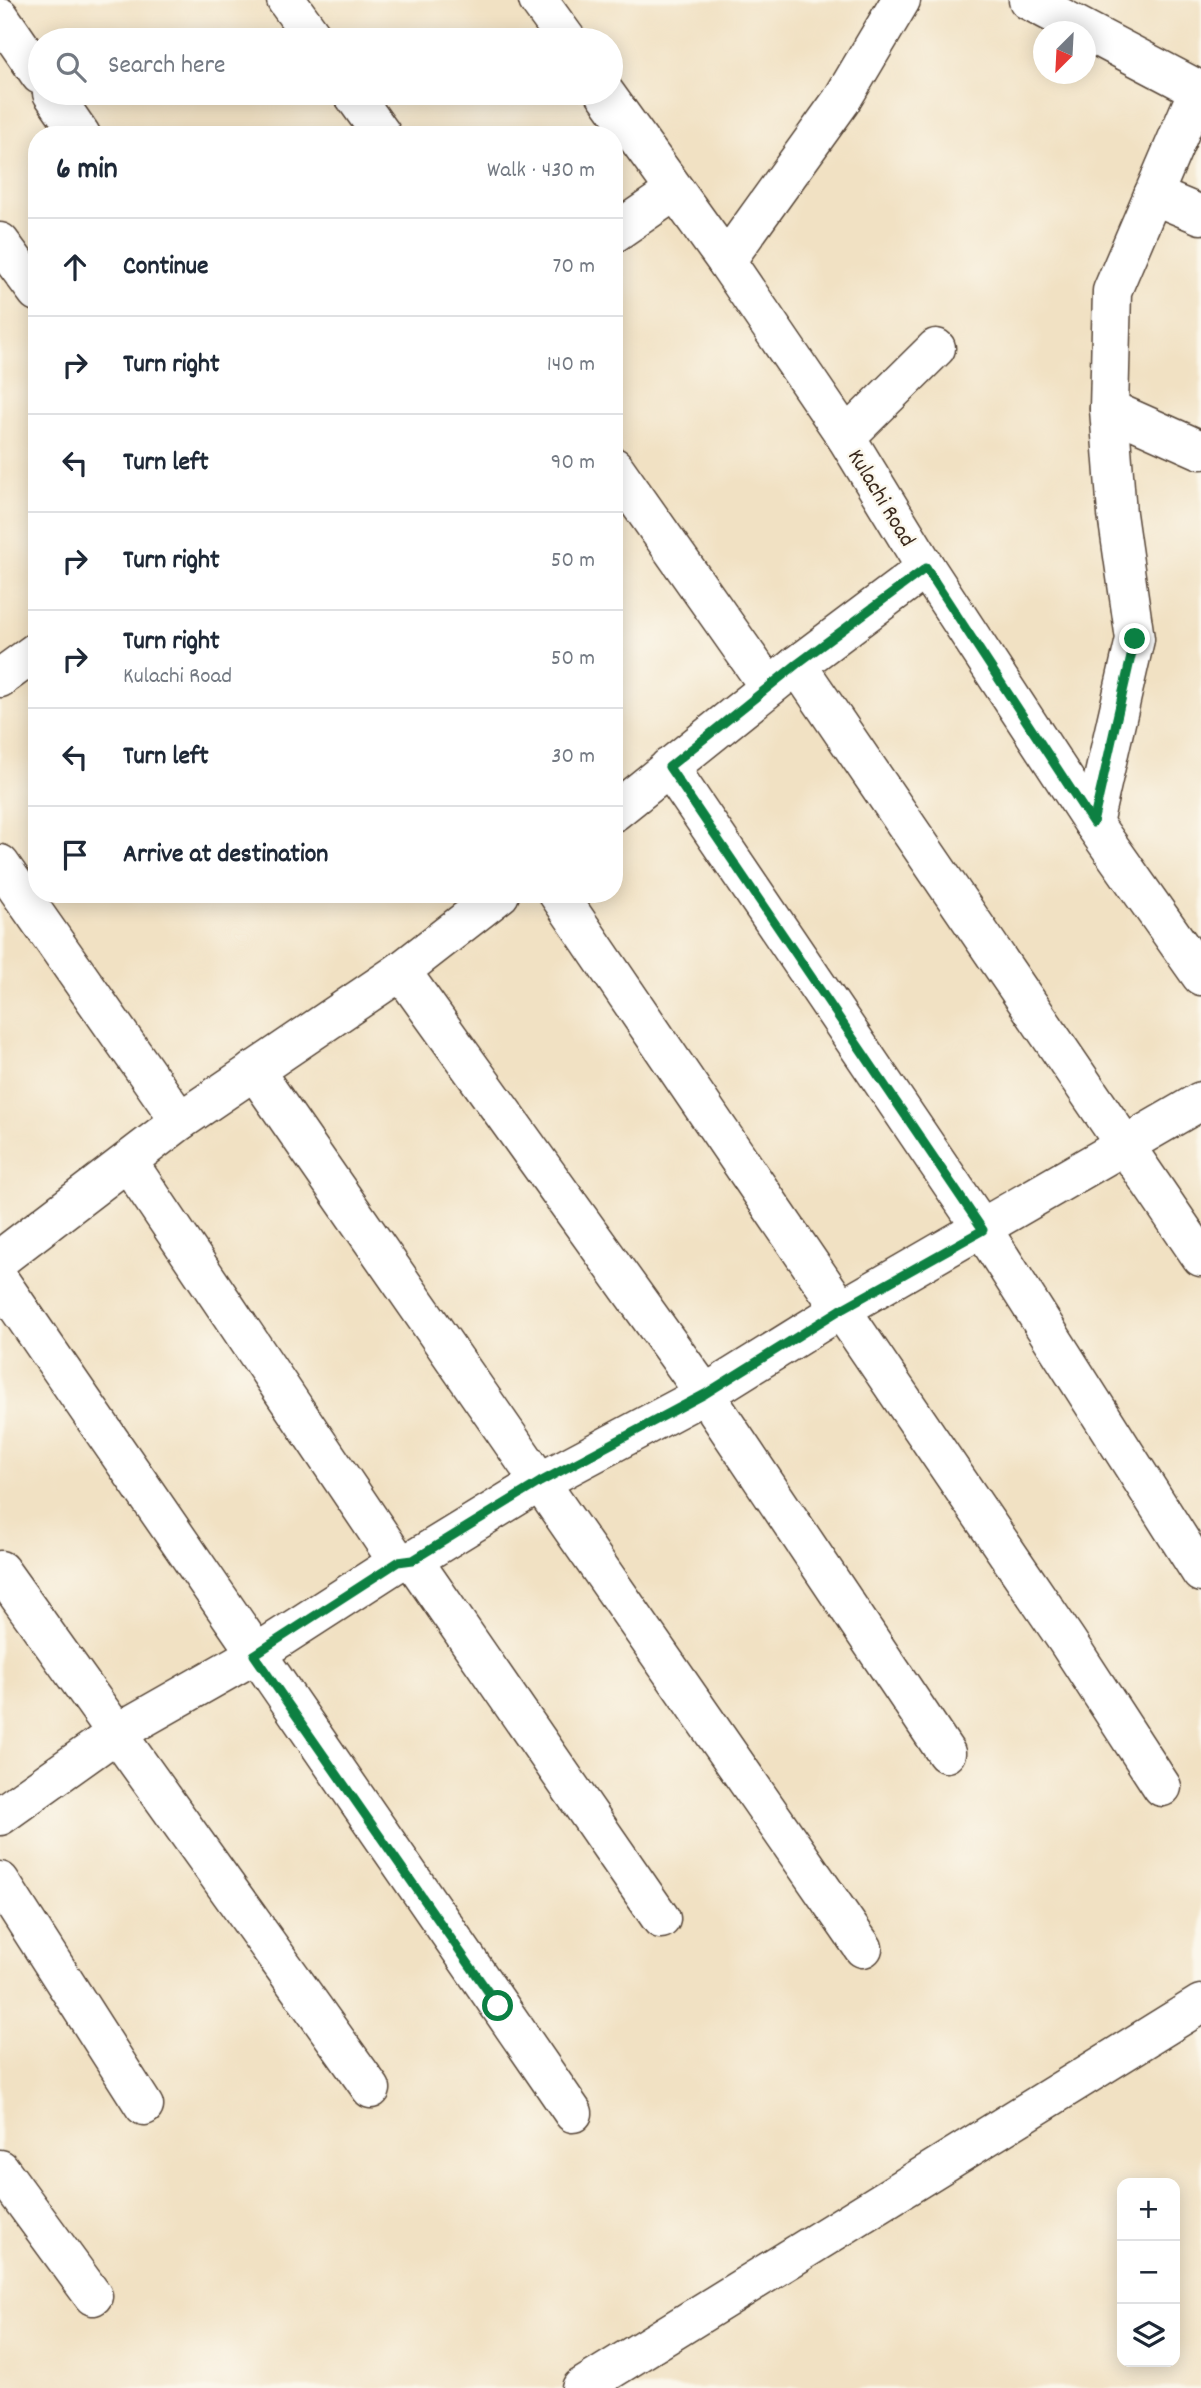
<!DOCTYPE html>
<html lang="en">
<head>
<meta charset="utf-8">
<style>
	body { margin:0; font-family:Dekko,sans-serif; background:#f6f6f7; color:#1f2937 }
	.controls { position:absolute; right:21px; bottom:21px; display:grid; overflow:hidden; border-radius:14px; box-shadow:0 4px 18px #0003 }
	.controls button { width:63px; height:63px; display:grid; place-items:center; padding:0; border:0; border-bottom:2px solid #e0e1e3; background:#fff; color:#1f2937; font:35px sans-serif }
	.compass { position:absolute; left:1033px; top:21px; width:63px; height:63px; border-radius:50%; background:#fff; box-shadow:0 4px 18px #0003; rotate:204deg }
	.stop { position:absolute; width:21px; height:21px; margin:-16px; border:5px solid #0b8043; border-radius:50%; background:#fff }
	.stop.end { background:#0b8043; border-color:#fff; box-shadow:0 2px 7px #0008 }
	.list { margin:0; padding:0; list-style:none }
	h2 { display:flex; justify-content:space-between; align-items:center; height:91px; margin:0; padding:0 28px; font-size:30px }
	h2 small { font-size:23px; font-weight:400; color:#747a83 }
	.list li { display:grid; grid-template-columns:46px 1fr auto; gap:21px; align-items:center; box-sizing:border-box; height:98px; padding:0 28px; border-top:2px solid #e0e1e3 }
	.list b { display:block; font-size:26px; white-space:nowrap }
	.list p { margin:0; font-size:23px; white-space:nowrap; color:#747a83 }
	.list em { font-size:23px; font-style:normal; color:#747a83 }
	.icon { flex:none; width:38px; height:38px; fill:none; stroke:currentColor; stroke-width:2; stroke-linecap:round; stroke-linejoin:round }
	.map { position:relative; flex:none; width:1201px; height:2388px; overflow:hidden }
	.search { position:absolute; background:#fff; box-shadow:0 4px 18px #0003; left:28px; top:28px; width:595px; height:77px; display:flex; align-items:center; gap:18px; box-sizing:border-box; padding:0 24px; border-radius:38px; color:#747a83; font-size:26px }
	.panel { position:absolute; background:#fff; box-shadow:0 4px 18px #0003; left:28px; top:126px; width:595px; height:777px; border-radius:28px }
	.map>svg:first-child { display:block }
</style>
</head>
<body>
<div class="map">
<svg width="1201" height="2388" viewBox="0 0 1201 2388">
	<rect width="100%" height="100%" fill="#fbf7ec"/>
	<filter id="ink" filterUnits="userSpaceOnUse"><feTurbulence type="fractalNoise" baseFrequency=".0143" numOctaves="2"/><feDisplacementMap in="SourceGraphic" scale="14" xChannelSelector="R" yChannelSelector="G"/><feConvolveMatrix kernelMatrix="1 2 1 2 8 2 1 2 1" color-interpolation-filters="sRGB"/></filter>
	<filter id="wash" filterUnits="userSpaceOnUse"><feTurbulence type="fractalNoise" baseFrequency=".00686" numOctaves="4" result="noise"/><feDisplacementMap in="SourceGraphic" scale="28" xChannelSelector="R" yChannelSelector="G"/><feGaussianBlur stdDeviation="1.57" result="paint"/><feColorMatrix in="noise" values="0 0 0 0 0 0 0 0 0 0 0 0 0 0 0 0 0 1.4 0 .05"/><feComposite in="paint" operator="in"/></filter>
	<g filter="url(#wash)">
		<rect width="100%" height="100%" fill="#f1e1c3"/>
	</g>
	<g filter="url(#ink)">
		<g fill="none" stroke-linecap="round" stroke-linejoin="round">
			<g stroke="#564537" stroke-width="41">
				<g id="minor">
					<polyline points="286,0 315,40"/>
					<polyline points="1028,0 1201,91"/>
					<polyline points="0,17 40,75"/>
					<polyline points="52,93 81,135"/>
					<polyline points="352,93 382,135"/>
					<polyline points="1153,195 1201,215"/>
					<polyline points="614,233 675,191"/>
					<polyline points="0,242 37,292"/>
					<polyline points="726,261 841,101 901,0"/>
					<polyline points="1109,409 1201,450"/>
					<polyline points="846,437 936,348"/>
					<polyline points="614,467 769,687"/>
					<polyline points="797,665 1201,1257"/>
					<polyline points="0,678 37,651"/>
					<polyline points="669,767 983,1230 1201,1573"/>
					<polyline points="614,812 797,665 926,568"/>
					<polyline points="1093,823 1135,639 1117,514 1109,409 1112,291 1198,90"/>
					<polyline points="0,864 180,1121"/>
					<polyline points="558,894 1067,1641 1162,1787"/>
					<polyline points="401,971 705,1394 946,1753"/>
					<polyline points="254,1070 863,1948"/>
					<polyline points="128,1162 398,1562"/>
					<polyline points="0,1259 180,1121 401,971 500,894"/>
					<polyline points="0,1281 573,2113"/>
					<polyline points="413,1560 661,1919"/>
					<polyline points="0,1570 371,2089"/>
					<polyline points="0,1816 115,1734 254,1655 398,1562 413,1560 540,1482 705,1394 840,1310 1201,1101"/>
					<polyline points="0,1881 144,2106"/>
					<polyline points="0,2169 93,2296"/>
					<polyline points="581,2388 1201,2004"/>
				</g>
			</g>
			<g stroke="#564537" stroke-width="41">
				<g id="tertiary">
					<polyline points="538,0 567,40"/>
					<polyline points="605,93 726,261 846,437 926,568 1093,823 1201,976"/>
				</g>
			</g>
			<use href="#minor" stroke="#fff" stroke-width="38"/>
			<use href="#tertiary" stroke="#fff" stroke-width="38"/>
		</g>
	</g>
	<g fill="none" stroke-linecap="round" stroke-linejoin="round" filter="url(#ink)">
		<polyline stroke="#0b8043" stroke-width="9" points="498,2006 254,1655 398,1562 413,1560 540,1482 705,1394 840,1310 983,1230 669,767 797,664 926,568 1093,823 1135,639"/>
	</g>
	<g text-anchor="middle" stroke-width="5" stroke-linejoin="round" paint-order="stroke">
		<g font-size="23" fill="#3b2a1e" stroke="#fbf7ec">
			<text transform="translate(883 497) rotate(59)" y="8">Kulachi Road</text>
		</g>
	</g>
</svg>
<div class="controls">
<button>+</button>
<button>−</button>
<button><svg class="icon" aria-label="layers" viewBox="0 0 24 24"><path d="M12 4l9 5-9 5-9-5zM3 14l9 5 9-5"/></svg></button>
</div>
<svg class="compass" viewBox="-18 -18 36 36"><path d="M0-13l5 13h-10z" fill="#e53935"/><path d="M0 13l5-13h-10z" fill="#747a83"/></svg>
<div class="stop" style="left:498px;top:2006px"></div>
<div class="stop end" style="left:1135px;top:639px"></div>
<div class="search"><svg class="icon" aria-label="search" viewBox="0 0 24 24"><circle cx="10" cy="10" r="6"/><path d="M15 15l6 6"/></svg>Search here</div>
<section class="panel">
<h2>6 min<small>Walk · 430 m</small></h2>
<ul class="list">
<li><svg class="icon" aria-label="ahead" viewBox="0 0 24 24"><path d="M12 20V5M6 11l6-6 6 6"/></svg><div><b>Continue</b></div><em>70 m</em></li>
<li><svg class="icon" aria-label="right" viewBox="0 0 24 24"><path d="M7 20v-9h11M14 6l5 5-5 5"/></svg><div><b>Turn right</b></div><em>140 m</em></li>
<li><svg class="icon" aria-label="left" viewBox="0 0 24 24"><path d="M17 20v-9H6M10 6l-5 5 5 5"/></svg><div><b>Turn left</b></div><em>90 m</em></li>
<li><svg class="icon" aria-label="right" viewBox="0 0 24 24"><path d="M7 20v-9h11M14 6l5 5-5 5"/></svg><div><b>Turn right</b></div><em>50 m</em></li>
<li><svg class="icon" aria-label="right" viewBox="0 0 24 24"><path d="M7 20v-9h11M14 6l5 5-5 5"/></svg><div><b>Turn right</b><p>Kulachi Road</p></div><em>50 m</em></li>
<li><svg class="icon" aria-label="left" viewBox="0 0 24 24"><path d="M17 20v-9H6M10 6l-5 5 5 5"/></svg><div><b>Turn left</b></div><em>30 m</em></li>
<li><svg class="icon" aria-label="arrive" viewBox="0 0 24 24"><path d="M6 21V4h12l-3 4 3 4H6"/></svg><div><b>Arrive at destination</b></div></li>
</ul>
</section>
</div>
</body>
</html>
